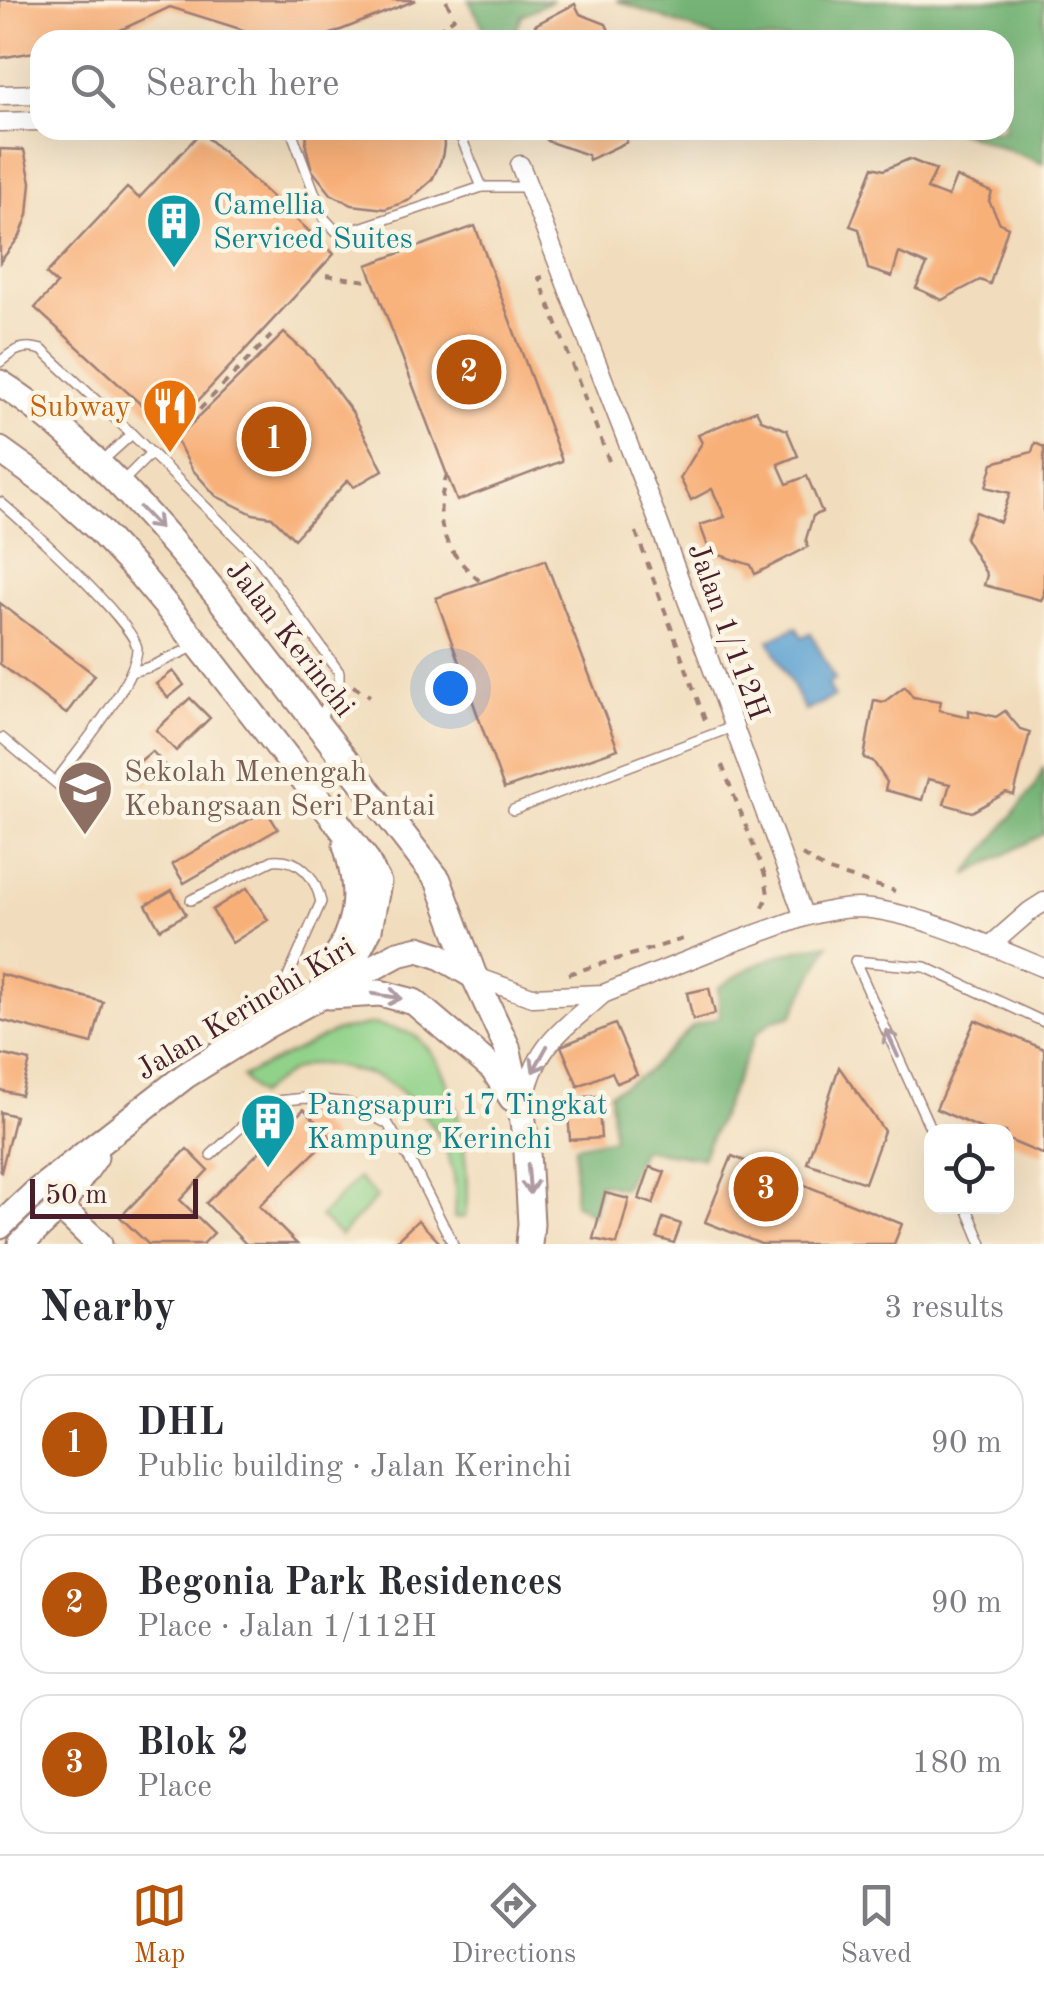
<!DOCTYPE html>
<html lang="en">
<head>
<meta charset="utf-8">
<style>
	body { margin:0; font-family:"Old Standard TT",serif; background:#f7f7f7; color:#2b2b33 }
	.controls { position:absolute; right:30px; bottom:30px; display:grid; overflow:hidden; border-radius:20px; box-shadow:0 10px 40px #0002 }
	.controls button { width:90px; height:90px; display:grid; place-items:center; padding:0; border:0; border-bottom:2px solid #e1e1e2; background:#fff; color:#2b2b33; font:50px sans-serif }
	.scale { position:absolute; left:30px; bottom:25px; width:168px; box-sizing:border-box; padding-left:10px; border:5px solid #4a1f2b; border-top:0; font-size:28px; line-height:35px; white-space:nowrap; color:#4a1f2b; -webkit-text-stroke:8px #fcf5e5; paint-order:stroke }
	.you { position:absolute; left:450px; top:688px; width:35px; height:35px; margin:-25px; border:8px solid #fff; border-radius:50%; background:#1a73e8; box-shadow:0 0 0 15px #1a73e833 }
	.badge { display:grid; place-items:center; width:65px; height:65px; border-radius:50%; background:#b45309; color:#fff; font-size:32px; font-weight:700 }
	.pin { position:absolute; translate:-50% -50%; border:5px solid #fff; box-shadow:0 2px 10px #0006 }
	.list { margin:0; padding:0; list-style:none }
	h2 { display:flex; justify-content:space-between; align-items:center; height:130px; margin:0; padding:0 40px; font-size:42px }
	h2 small { font-size:32px; font-weight:400; color:#7c7c81 }
	.list li { display:grid; grid-template-columns:65px 1fr auto; gap:30px; align-items:center; box-sizing:border-box; height:140px; margin:0 20px 20px; padding:0 20px; border:2px solid #e1e1e2; border-radius:30px }
	.list b { display:block; font-size:38px; white-space:nowrap }
	.list p { margin:0; font-size:32px; white-space:nowrap; color:#7c7c81 }
	.list em { font-size:32px; font-style:normal; color:#7c7c81 }
	.icon { flex:none; width:55px; height:55px; fill:none; stroke:currentColor; stroke-width:2; stroke-linecap:round; stroke-linejoin:round }
	.map { position:relative; flex:none; width:1044px; height:1244px; overflow:hidden }
	.search { position:absolute; background:#fff; box-shadow:0 10px 40px #0002; left:30px; right:30px; top:30px; height:110px; display:flex; align-items:center; gap:25px; box-sizing:border-box; padding:0 35px; border-radius:30px; color:#7c7c81; font-size:38px }
	.sheet { height:610px; background:#fff }
	nav { display:flex; justify-content:space-around; align-items:center; box-sizing:border-box; height:140px; border-top:2px solid #e1e1e2; background:#fff; font-size:28px; color:#7c7c81 }
	nav a { display:grid; justify-items:center; gap:5px }
	nav .on { color:#b45309 }
	.map>svg:first-child { display:block }
</style>
</head>
<body>
<div class="map">
<svg width="1044" height="1244" viewBox="0 0 1044 1244">
	<rect width="100%" height="100%" fill="#fcf5e5"/>
	<filter id="ink" filterUnits="userSpaceOnUse"><feTurbulence type="fractalNoise" baseFrequency=".01" numOctaves="2"/><feDisplacementMap in="SourceGraphic" scale="20" xChannelSelector="R" yChannelSelector="G"/><feConvolveMatrix kernelMatrix="1 2 1 2 8 2 1 2 1" color-interpolation-filters="sRGB"/></filter>
	<filter id="wash" filterUnits="userSpaceOnUse"><feTurbulence type="fractalNoise" baseFrequency=".0048" numOctaves="4" result="noise"/><feDisplacementMap in="SourceGraphic" scale="40" xChannelSelector="R" yChannelSelector="G"/><feGaussianBlur stdDeviation="2.25" result="paint"/><feColorMatrix in="noise" values="0 0 0 0 0 0 0 0 0 0 0 0 0 0 0 0 0 1.4 0 .05"/><feComposite in="paint" operator="in"/></filter>
	<g filter="url(#wash)">
		<rect width="100%" height="100%" fill="#f1ddbd"/>
		<g fill="#91d28a" stroke="#6e785a" stroke-width="2.5">
			<path d="M374,1024c13,4 35,6 45,15 38,32 54,131 46,178l-11,1c0,-11 2,-21 1,-32 -3,-43 -37,-86 -73,-107 -9,-5 -21,-6 -30,-9 -12,-3 -28,-7 -39,-6 -21,2 -39,19 -55,31l-16,-18 94,-46z"/>
			<polygon points="358,1178 377,1197 340,1236 320,1217"/>
		</g>
		<g fill="#74b476" stroke="#5f6a50" stroke-width="2.5">
			<polygon points="469,0 553,0 522,15 512,40 490,40"/>
			<polygon points="616,0 1044,0 1044,164 956,130 1004,130 1004,40 721,40"/>
			<polygon points="1044,766 1044,834 966,875 1034,788"/>
			<path d="M829,944l-37,72c-17,2 -26,7 -37,20l-53,122 -60,-9 -19,39 -24,-5 -6,32 -19,-12 1,-57 38,-8 -3,-45 34,-19 49,-48 27,-9 -2,-29c39,-27 64,-37 111,-44z"/>
		</g>
		<polygon fill="#5ca1d1" stroke="#53607e" stroke-width="2.5" points="796,627 802,637 811,633 835,680 828,684 834,697 805,711 769,640"/>
		<g id="blocks">
			<g fill="#f8b079">
				<polygon points="0,0 416,0 316,40 257,40 250,32 170,7 99,40 40,40 40,51 0,58"/>
				<polygon points="575,4 580,14 606,24 613,40 535,40 539,32 535,25"/>
				<polygon points="307,130 442,130 444,145 442,158 432,180 408,201 385,209 352,205 331,194 312,170 306,147"/>
				<polygon points="543,130 626,130 627,142 589,160 588,155 547,141"/>
				<polygon points="201,132 334,254 170,431 35,308 57,284 46,274 127,188 139,198"/>
				<polygon points="0,149 24,150 31,182 28,215 20,236 0,262"/>
				<polygon points="909,159 936,170 927,189 948,197 956,177 992,192 989,201 1000,223 1008,227 990,284 980,280 942,300 916,288 927,265 899,253 892,277 868,269 859,229 850,226 873,167 884,170"/>
				<polygon points="475,226 562,461 457,501 367,265"/>
				<polygon points="284,333 312,358 352,412 383,470 354,487 348,480 294,539 272,517 253,514 216,496 192,469 176,439"/>
				<polygon points="756,410 761,420 787,430 798,456 778,464 787,484 807,476 822,512 813,516 806,539 808,547 755,574 751,565 710,552 700,525 725,517 712,489 691,500 680,478 702,443 698,435"/>
				<polygon points="1035,443 1044,447 1044,595 1041,600 984,585 987,575 965,538 976,512 1000,522 1010,493 986,487 993,463 1032,452"/>
				<polygon points="545,560 618,749 504,789 436,598"/>
				<polygon points="0,603 95,675 66,714 0,664"/>
				<polygon points="173,671 184,685 168,698 156,684"/>
				<polygon points="905,686 913,697 941,701 939,710 969,717 969,710 996,717 1005,711 1020,729 1030,732 1014,795 1006,793 972,812 944,804 950,784 928,779 922,800 885,790 887,782 873,761 864,758 874,700 884,702"/>
				<polygon points="190,698 210,718 176,751 156,730"/>
				<polygon points="152,751 167,767 147,785 132,768"/>
				<polygon points="266,810 278,829 184,883 172,864"/>
				<polygon points="247,888 268,920 232,943 212,910"/>
				<polygon points="172,890 186,914 160,929 146,905"/>
				<polygon points="0,974 103,1002 92,1044 0,1020"/>
				<polygon points="709,988 715,1014 693,1020 687,993"/>
				<polygon points="975,1020 1044,1049 1044,1155 1006,1139 1006,1132 989,1132 936,1109"/>
				<polygon points="615,1024 637,1075 617,1083 612,1072 578,1086 561,1046"/>
				<polygon points="0,1054 30,1061 21,1095 0,1090"/>
				<polygon points="839,1067 884,1131 865,1183 807,1163"/>
				<polygon points="598,1096 601,1138 570,1140 567,1098"/>
				<polygon points="304,1109 331,1137 259,1206 297,1244 246,1244 206,1203"/>
				<polygon points="0,1112 15,1116 1,1172 0,1171"/>
				<polygon points="187,1149 208,1170 180,1200 214,1233 203,1244 148,1244 120,1217"/>
				<polygon points="732,1156 902,1224 894,1244 761,1244 705,1222"/>
				<polygon points="650,1167 665,1172 653,1204 639,1199"/>
				<polygon points="605,1193 629,1199 617,1244 593,1239"/>
				<polygon points="663,1218 681,1224 674,1243 657,1238"/>
				<polygon points="418,1220 441,1244 393,1244"/>
			</g>
		</g>
	</g>
	<g filter="url(#ink)">
		<use href="#blocks" fill-opacity="0" stroke="#9e7e74" stroke-width="2.5"/>
		<g fill="none" stroke-linecap="round" stroke-linejoin="round">
			<g stroke="#9e7e74" stroke-width="12">
				<g id="lane">
					<polyline points="291,130 324,218 336,231 345,233 482,187 529,187"/>
					<polyline points="458,130 482,187"/>
					<path d="M0,362c14,-12 23,-18 42,-12l90,84 127,126 80,112v15l-10,12 -9,22"/>
					<polyline points="100,463 132,434"/>
					<polyline points="121,483 151,453"/>
					<path d="M0,502c23,19 137,123 137,147 -1,34 -60,103 -81,132"/>
					<polyline points="131,672 150,667 198,645"/>
					<polyline points="2,738 81,804"/>
					<polyline points="513,810 735,726"/>
					<path d="M191,900l82,-40c27,-2 42,16 48,42l-49,112"/>
					<polyline points="932,1132 855,961 925,967 1044,1022"/>
					<polyline points="211,1155 268,1102 305,1098 349,1103 388,1124 412,1164 453,1244"/>
					<polyline points="966,1206 982,1244"/>
				</g>
			</g>
			<g stroke="#9e7e74" stroke-width="21">
				<g id="street">
					<polyline points="0,95 40,94"/>
					<polyline points="0,122 40,121"/>
					<path d="M804,917c18,-5 36,-9 54,-9 55,2 135,39 186,60"/>
					<polyline points="990,946 1030,911 1044,902"/>
					<polyline points="474,976 532,997 603,994 729,944 804,917 655,513 520,165"/>
					<path d="M524,1103c11,-59 38,-72 79,-109"/>
				</g>
			</g>
			<g stroke="#9e7e74" stroke-width="29">
				<g id="secondary">
					<path d="M0,383c79,49 158,141 218,213l220,284 36,96 33,71 15,67 5,38 4,72 -2,20"/>
					<polyline points="0,450 54,489 97,528 137,571 199,645 365,858 378,883 369,929 355,956 314,999"/>
					<path d="M338,955c21,-41 21,-67 8,-110"/>
					<polyline points="329,996 380,993 414,1002 493,1069 512,1098"/>
					<polyline points="60,1207 99,1244"/>
					<polyline points="0,1226 36,1192 185,1076 267,1025 398,954 419,949 440,956 474,976"/>
					<polyline points="21,1244 60,1207 95,1157"/>
				</g>
			</g>
			<g stroke="#9e7e74" stroke-width="4" stroke-dasharray="8 8" stroke-linecap="butt">
				<polyline points="424,40 454,18 446,0"/>
				<polyline points="326,275 374,282"/>
				<polyline points="543,277 539,278 611,466"/>
				<polyline points="166,444 271,336"/>
				<path d="M447,474c-15,50 -4,75 34,108"/>
				<polyline points="636,532 705,720"/>
				<polyline points="353,686 370,696"/>
				<polyline points="722,765 765,875 768,895 762,910"/>
				<polyline points="802,855 826,870 895,891"/>
				<polyline points="568,974 683,939"/>
			</g>
			<use href="#lane" stroke="#fff" stroke-width="9"/>
			<use href="#street" stroke="#fff" stroke-width="18"/>
			<use href="#secondary" stroke="#fff" stroke-width="25"/>
		</g>
		<defs><path id="oneway-shaft" d="M-6 0H5M1.5-3L5.5 0L1.5 3" fill="none" stroke-width="1.6" stroke-linecap="round" stroke-linejoin="round" transform="scale(2.5)"/></defs>
		<g stroke="#ae9aa0">
			<use href="#oneway-shaft" transform="translate(150 518) rotate(46)"/>
			<use href="#oneway-shaft" transform="translate(387 996) rotate(9)"/>
			<use href="#oneway-shaft" transform="translate(892 1043) rotate(-114)"/>
			<use href="#oneway-shaft" transform="translate(540 1059) rotate(119)"/>
			<use href="#oneway-shaft" transform="translate(529 1179) rotate(85)"/>
		</g>
	</g>
	<defs>
		<g id="building-pin" transform="scale(2.875)"><path d="M0 17L-7.5 6A9.5 9.5 0 1 1 7.5 6Z" fill="#0f9aa8" stroke="#fcf5e5"/><path d="M-4-6H4V6H1V3H-1V6H-4ZM-2.5-4.3h1.7v1.8h-1.7ZM.8-4.3h1.7v1.8H.8ZM-2.5-1h1.7V.8h-1.7ZM.8-1h1.7V.8H.8Z" fill="#fff"/></g>
		<g id="restaurant-pin" transform="scale(2.875)"><path d="M0 17L-7.5 6A9.5 9.5 0 1 1 7.5 6Z" fill="#e8710a" stroke="#fcf5e5"/><path d="M-5-6h1v4h1v-4h1v4h1v-4h1v5L-1.5 .5V6h-2V.5L-5-1ZM5-6V6H3V1.5H1.5Q1.5-4 5-6Z" fill="#fff"/></g>
		<g id="school-pin" transform="scale(2.875)"><path d="M0 17L-7.5 6A9.5 9.5 0 1 1 7.5 6Z" fill="#8d6e63" stroke="#fcf5e5"/><path d="M0-5L7-2L0 1L-7-2ZM-4 1L0 2.5L4 1V4Q0 6-4 4Z" fill="#fff"/></g>
	</defs>
	<g fill-rule="evenodd">
		<use href="#building-pin" x="174" y="221"/>
		<use href="#restaurant-pin" x="170" y="406"/>
		<use href="#school-pin" x="85" y="788"/>
		<use href="#building-pin" x="268" y="1121"/>
	</g>
	<g text-anchor="middle" stroke-width="9" stroke-linejoin="round" paint-order="stroke">
		<g font-size="30" fill="#0d838f" stroke="#fcf5e5" text-anchor="start">
			<text x="213" y="214">Camellia<tspan x="213" dy="34">Serviced Suites</tspan></text>
			<text x="307" y="1114">Pangsapuri 17 Tingkat<tspan x="307" dy="34">Kampung Kerinchi</tspan></text>
		</g>
		<g font-size="30" fill="#c56008" stroke="#fcf5e5" text-anchor="end">
			<text x="131" y="416">Subway</text>
		</g>
		<g font-size="30" fill="#4a1f2b" stroke="#fcf5e5">
			<text transform="translate(729 631) rotate(70)" y="10">Jalan 1/112H</text>
			<text transform="translate(291 638) rotate(52)" y="10">Jalan Kerinchi</text>
			<text transform="translate(245 1008) rotate(-31)" y="10">Jalan Kerinchi Kiri</text>
		</g>
		<g font-size="30" fill="#785e54" stroke="#fcf5e5" text-anchor="start">
			<text x="124" y="781">Sekolah Menengah<tspan x="124" dy="34">Kebangsaan Seri Pantai</tspan></text>
		</g>
	</g>
</svg>
<div class="controls">
<button><svg class="icon" aria-label="locate" viewBox="0 0 24 24"><circle cx="12" cy="12" r="6"/><path d="M12 2v4M12 18v4M2 12h4M18 12h4"/></svg></button>
</div>
<div class="scale">50 m</div>
<div class="you"></div>
<div class="pin badge" style="left:274px;top:439px">1</div>
<div class="pin badge" style="left:469px;top:372px">2</div>
<div class="pin badge" style="left:766px;top:1189px">3</div>
<div class="search"><svg class="icon" aria-label="search" viewBox="0 0 24 24"><circle cx="10" cy="10" r="6"/><path d="M15 15l6 6"/></svg>Search here</div>
</div>
<section class="sheet">
<h2>Nearby<small>3 results</small></h2>
<ul class="list">
<li><span class="badge">1</span><div><b>DHL</b><p>Public building · Jalan Kerinchi</p></div><em>90 m</em></li>
<li><span class="badge">2</span><div><b>Begonia Park Residences</b><p>Place · Jalan 1/112H</p></div><em>90 m</em></li>
<li><span class="badge">3</span><div><b>Blok 2</b><p>Place</p></div><em>180 m</em></li>
</ul>
</section>
<nav>
<a class="on"><svg class="icon" aria-label="map" viewBox="0 0 24 24"><path d="M3 6l6-2 6 2 6-2v14l-6 2-6-2-6 2zM9 4v14M15 6v14"/></svg>Map</a>
<a><svg class="icon" aria-label="directions" viewBox="0 0 24 24"><path d="M12 3l9 9-9 9-9-9zM9 14v-3h6M13 9l2 2-2 2"/></svg>Directions</a>
<a><svg class="icon" aria-label="saved" viewBox="0 0 24 24"><path d="M7 4h10v16l-5-4-5 4z"/></svg>Saved</a>
</nav>
</body>
</html>
